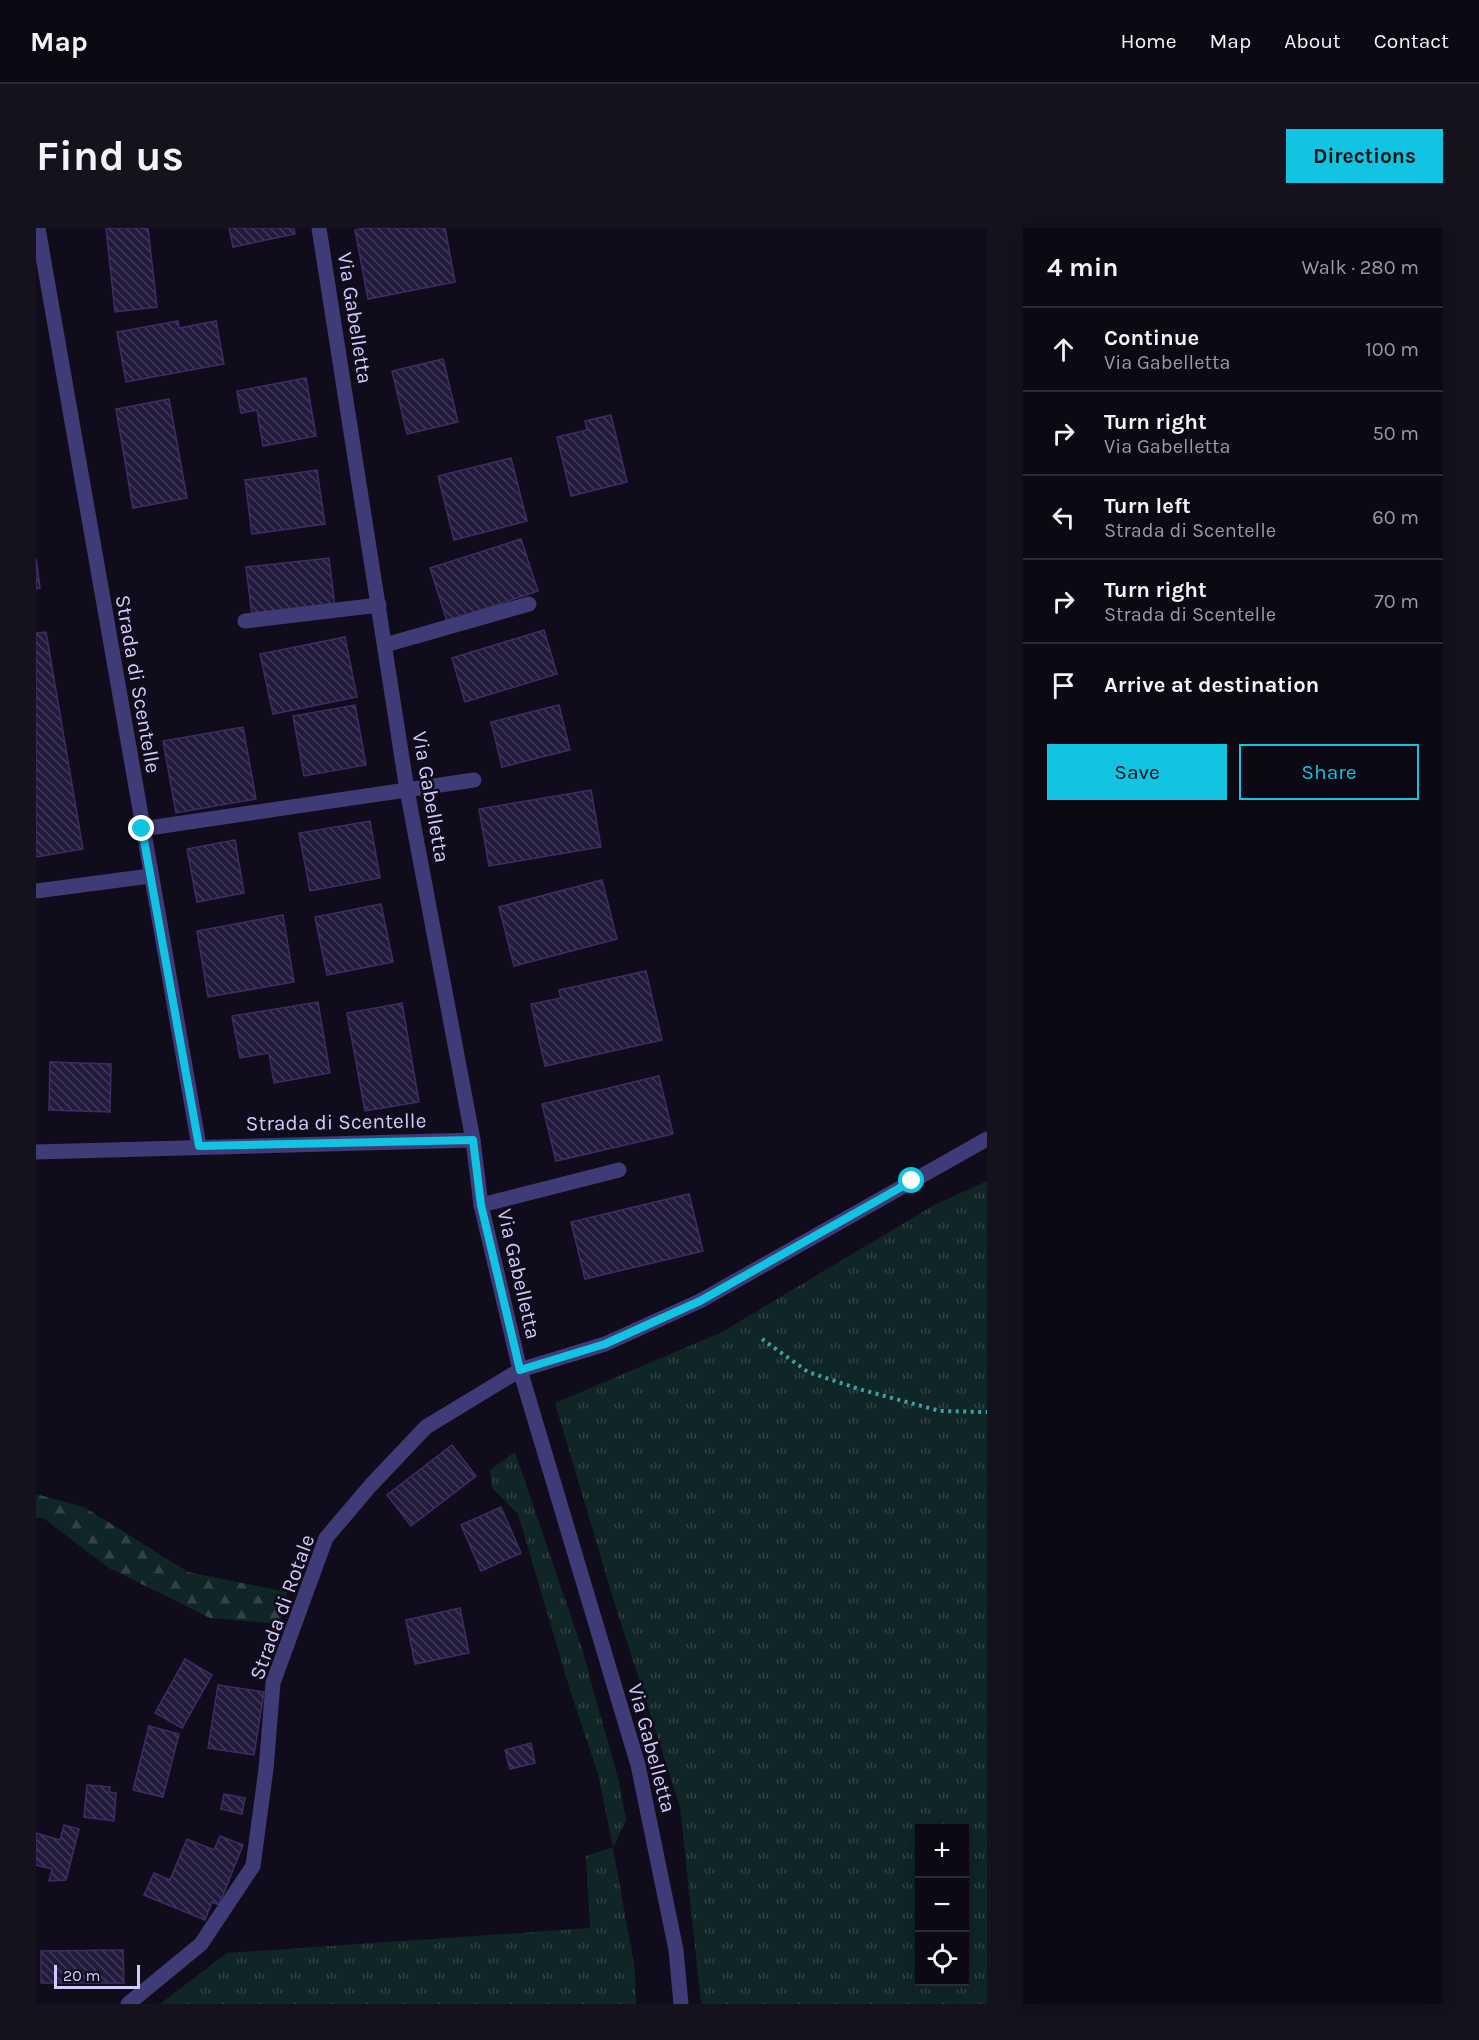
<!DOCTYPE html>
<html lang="en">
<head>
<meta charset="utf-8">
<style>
	body { margin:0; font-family:Karla,sans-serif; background:#15121d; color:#f1f3f6 }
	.controls { position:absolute; right:18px; bottom:18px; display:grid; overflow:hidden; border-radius:0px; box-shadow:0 3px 15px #0003 }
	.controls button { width:54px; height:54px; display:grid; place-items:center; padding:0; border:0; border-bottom:2px solid #2c2a34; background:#0c0914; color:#f1f3f6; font:30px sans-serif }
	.scale { position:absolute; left:18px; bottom:15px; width:86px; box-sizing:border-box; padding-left:6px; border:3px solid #d2cafb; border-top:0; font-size:16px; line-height:21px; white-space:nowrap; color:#d2cafb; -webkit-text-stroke:4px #100c1b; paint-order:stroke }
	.stop { position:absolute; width:18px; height:18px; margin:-14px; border:4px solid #10c4e2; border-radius:50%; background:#fff }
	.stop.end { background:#10c4e2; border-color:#fff; box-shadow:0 2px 6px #0008 }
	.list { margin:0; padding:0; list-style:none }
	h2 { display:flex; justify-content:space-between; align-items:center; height:78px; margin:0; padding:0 24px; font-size:26px }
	h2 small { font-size:20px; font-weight:400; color:#9a9aa0 }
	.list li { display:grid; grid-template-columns:39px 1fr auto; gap:18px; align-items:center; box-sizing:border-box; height:84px; padding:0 24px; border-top:2px solid #2c2a34 }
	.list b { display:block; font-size:22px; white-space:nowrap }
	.list p { margin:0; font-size:20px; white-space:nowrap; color:#9a9aa0 }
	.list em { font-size:20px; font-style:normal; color:#9a9aa0 }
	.actions { display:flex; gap:12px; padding:18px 24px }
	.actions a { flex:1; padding:14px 0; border:2px solid #10c4e2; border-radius:0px; text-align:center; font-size:21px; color:#10c4e2 }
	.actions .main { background:#10c4e2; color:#111 }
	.icon { flex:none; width:33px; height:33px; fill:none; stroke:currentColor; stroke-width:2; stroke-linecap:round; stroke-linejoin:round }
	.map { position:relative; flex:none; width:951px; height:1776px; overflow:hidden; border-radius:0px }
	header { display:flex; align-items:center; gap:36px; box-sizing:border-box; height:84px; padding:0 30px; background:#0c0914; border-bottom:2px solid #2c2a34 }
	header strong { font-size:28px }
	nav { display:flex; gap:33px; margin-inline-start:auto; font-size:21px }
	.intro { display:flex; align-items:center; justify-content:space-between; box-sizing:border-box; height:144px; padding:0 36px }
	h1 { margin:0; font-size:42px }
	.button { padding:15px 27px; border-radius:0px; background:#10c4e2; color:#111; font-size:21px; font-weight:700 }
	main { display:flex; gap:36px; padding:0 36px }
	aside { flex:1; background:#0c0914; border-radius:0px; box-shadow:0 3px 15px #0003 }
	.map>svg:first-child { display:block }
</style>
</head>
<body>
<header>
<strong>Map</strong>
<nav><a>Home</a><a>Map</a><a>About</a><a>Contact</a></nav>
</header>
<div class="intro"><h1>Find us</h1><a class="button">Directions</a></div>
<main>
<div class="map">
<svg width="951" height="1776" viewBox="0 0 951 1776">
	<defs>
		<pattern id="grass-tufts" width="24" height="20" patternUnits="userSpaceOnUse" patternTransform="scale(1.5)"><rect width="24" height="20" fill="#102525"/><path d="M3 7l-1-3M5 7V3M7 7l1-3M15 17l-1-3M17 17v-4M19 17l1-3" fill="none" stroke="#324346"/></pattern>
		<pattern id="forest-firs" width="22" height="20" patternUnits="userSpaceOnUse" patternTransform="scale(1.5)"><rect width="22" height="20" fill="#102525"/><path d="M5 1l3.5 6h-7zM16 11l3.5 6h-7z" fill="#324346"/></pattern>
		<pattern id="building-back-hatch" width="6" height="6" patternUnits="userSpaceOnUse" patternTransform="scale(1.5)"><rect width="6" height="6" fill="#221a3b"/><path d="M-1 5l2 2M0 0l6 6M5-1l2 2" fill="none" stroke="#413a58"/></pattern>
	</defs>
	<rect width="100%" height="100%" fill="#100c1b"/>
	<g fill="url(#grass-tufts)" fill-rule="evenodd">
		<path d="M951,953v823h-286l-21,-197 -67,-209 -58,-195 167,-71 212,-127zM884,1600h44v154h-44z"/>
		<polygon points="479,1224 546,1421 583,1554 590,1592 577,1620 599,1742 600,1776 124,1776 191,1725 554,1700 550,1628 577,1619 562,1546 534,1462 482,1286 456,1260 454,1242"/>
	</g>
	<polygon fill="url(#forest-firs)" points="0,1266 48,1279 152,1344 251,1364 244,1396 174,1390 73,1340 7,1290 0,1290"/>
	<g fill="url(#building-back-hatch)" stroke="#3b2e65" stroke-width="1.5">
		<polygon points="70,0 112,0 121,79 79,84"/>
		<polygon points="193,0 258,0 259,6 197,19"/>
		<polygon points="330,0 409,0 419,54 332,71 319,2"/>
		<polygon points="142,93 143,100 180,93 188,136 90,154 81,104"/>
		<polygon points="407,131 422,194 371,206 356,143"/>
		<polygon points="270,150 280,208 227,218 221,182 205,185 201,163"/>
		<polygon points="133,171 151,270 97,280 80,181"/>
		<polygon points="575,187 591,254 535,268 521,209 551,202 549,193"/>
		<polygon points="475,230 491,293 418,312 402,248"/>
		<polygon points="281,242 289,296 216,306 209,252"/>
		<polygon points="485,311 502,363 411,393 394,340"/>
		<polygon points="0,330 4,360 0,361"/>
		<polygon points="293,330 299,378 216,387 210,339"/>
		<polygon points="508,402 521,446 429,474 416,430"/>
		<polygon points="10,404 47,621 0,629 0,405"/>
		<polygon points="309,409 321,469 237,486 224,426"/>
		<polygon points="319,477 330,537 268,548 257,488"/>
		<polygon points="523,477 534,522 466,539 455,494"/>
		<polygon points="207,499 220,571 140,585 127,513"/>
		<polygon points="555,562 565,619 453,638 443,581"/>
		<polygon points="334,593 344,650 274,663 263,605"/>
		<polygon points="199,612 208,665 161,674 151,621"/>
		<polygon points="566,652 581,711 478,738 463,679"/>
		<polygon points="345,676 357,734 291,747 279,689"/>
		<polygon points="247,687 258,754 172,769 161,703"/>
		<polygon points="610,743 626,812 509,838 495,776 525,770 523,762"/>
		<polygon points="282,774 294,845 238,855 233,825 204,830 196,788"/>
		<polygon points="366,775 383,874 329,883 311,785"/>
		<polygon points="14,834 75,836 74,884 13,882"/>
		<polygon points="623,848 637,906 520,933 506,876"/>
		<polygon points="653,966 667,1023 549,1051 535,994"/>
		<polygon points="416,1217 440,1248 375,1298 351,1267"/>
		<polygon points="465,1279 485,1325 445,1343 425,1297"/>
		<polygon points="424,1380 433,1425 379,1436 370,1392"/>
		<polygon points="149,1431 176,1447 146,1500 119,1485"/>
		<polygon points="182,1457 228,1464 218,1527 172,1520"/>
		<polygon points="113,1498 143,1506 127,1569 97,1562"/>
		<polygon points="495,1515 499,1535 474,1541 469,1522"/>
		<polygon points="51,1557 74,1559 73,1564 80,1565 78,1593 48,1589"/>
		<polygon points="188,1566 209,1570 206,1586 185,1581"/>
		<polygon points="28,1597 43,1601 30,1652 13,1653 16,1641 0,1637 0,1605 24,1612"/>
		<polygon points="184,1608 207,1617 183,1677 176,1674 169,1692 108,1667 118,1645 134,1652 151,1611 178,1622"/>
		<polygon points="87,1722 88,1755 5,1755 5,1723"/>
	</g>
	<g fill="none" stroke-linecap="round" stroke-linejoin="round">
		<polyline stroke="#35a5a3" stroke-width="4" stroke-dasharray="3 4.5" stroke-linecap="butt" points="726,1111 772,1144 823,1161 904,1183 951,1184"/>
		<g stroke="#3f3b77" stroke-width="15">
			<polyline points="2,0 163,918"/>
			<polyline points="283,0 371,562 437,912 445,977 484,1142 602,1537 640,1722 645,1776"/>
			<polyline points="209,393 343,377"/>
			<polyline points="349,417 493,376"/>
			<polyline points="106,601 438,552"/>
			<polyline points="0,663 114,648"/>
			<polyline points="0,924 437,912"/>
			<polyline points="445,977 583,942"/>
			<polyline points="92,1776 165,1716 217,1638 230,1541 237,1455 290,1310 335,1257 390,1199 484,1142 569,1116 664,1073 951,911"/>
		</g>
	</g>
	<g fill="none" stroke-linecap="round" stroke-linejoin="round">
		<polyline stroke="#10c4e2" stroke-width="8" points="106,601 163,918 437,912 445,977 484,1142 569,1116 664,1073 876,953"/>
	</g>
	<g text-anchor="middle" stroke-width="5" stroke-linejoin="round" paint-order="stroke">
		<g font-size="21" fill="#d2cafb" stroke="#100c1b">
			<text transform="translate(319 90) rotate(81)" y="7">Via Gabelletta</text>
			<text transform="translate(102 456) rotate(80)" y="7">Strada di Scentelle</text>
			<text transform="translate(395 569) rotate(80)" y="7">Via Gabelletta</text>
			<text transform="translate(300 894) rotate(-1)" y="7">Strada di Scentelle</text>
			<text transform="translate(483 1046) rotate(77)" y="7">Via Gabelletta</text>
			<text transform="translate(246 1379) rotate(-70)" y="7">Strada di Rotale</text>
			<text transform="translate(616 1520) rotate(75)" y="7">Via Gabelletta</text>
		</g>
	</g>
</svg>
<div class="controls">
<button>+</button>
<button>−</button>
<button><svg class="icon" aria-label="locate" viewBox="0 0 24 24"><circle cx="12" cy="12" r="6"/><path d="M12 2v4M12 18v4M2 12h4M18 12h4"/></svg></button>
</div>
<div class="scale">20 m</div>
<div class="stop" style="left:876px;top:953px"></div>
<div class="stop end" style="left:106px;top:601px"></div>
</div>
<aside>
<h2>4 min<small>Walk · 280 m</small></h2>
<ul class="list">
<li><svg class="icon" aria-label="ahead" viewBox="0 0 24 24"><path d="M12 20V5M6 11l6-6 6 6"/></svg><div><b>Continue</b><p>Via Gabelletta</p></div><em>100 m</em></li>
<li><svg class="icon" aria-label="right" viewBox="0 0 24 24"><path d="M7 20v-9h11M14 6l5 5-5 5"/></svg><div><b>Turn right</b><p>Via Gabelletta</p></div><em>50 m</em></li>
<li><svg class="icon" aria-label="left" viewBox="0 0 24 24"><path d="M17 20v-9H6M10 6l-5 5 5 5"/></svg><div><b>Turn left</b><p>Strada di Scentelle</p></div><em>60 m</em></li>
<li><svg class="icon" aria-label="right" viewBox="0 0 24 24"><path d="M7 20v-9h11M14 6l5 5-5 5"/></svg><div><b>Turn right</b><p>Strada di Scentelle</p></div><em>70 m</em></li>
<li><svg class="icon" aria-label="arrive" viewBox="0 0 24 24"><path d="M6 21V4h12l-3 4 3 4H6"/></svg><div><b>Arrive at destination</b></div></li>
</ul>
<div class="actions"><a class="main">Save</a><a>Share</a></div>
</aside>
</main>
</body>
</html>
